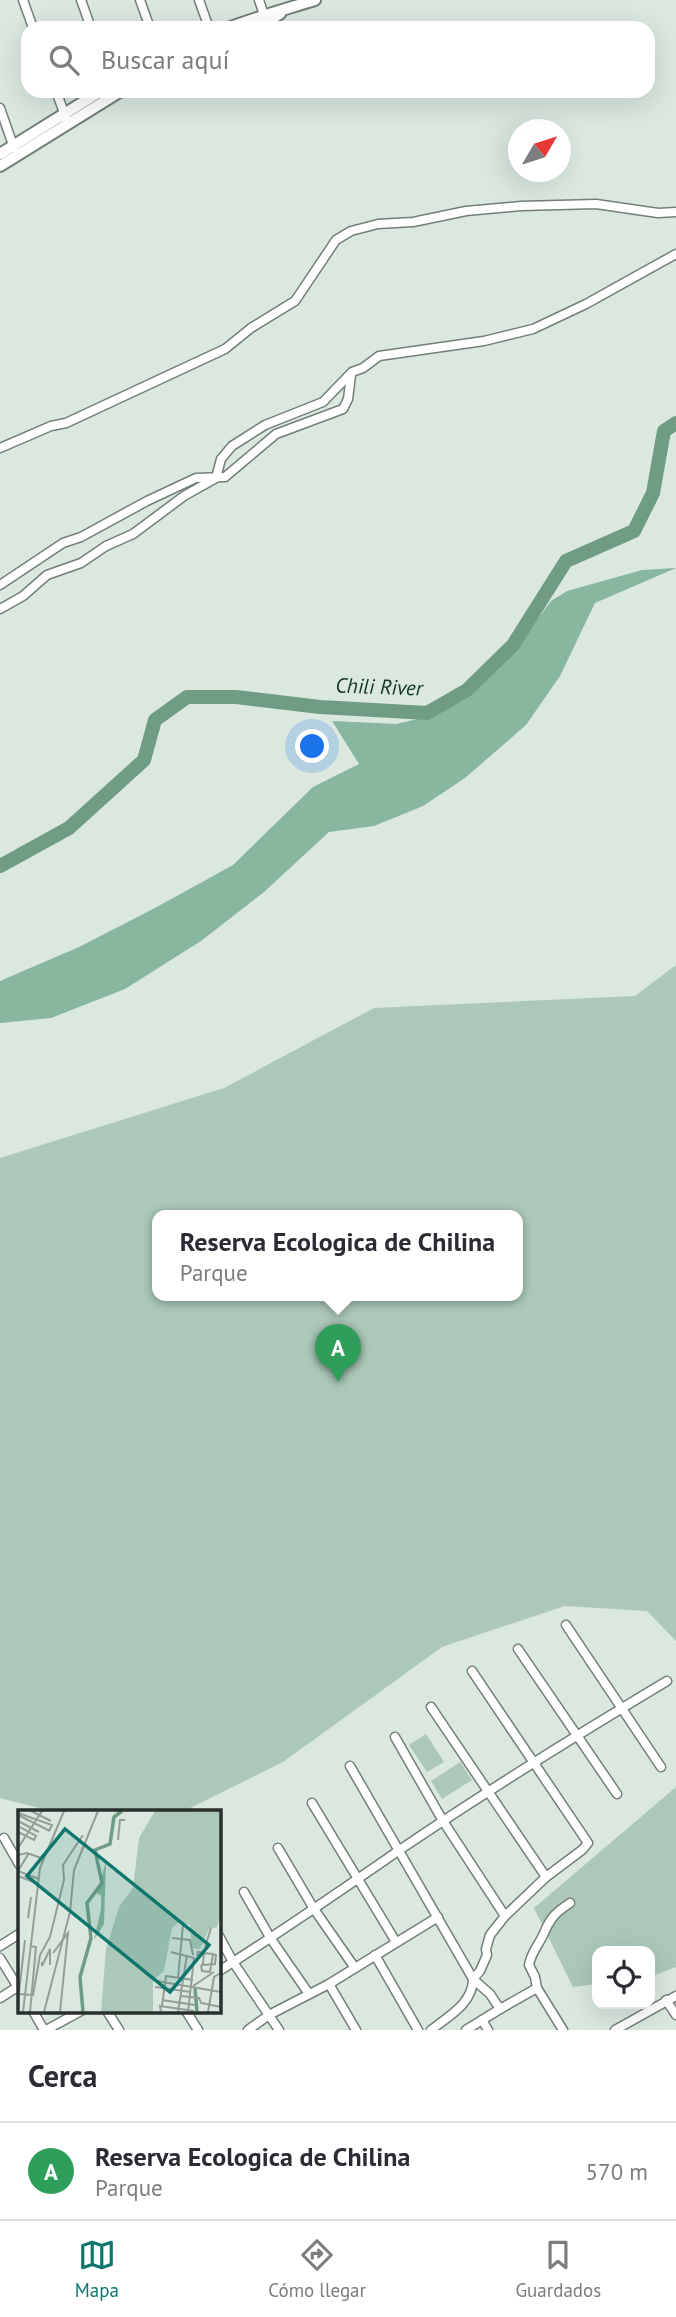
<!DOCTYPE html>
<html lang="es">
<head>
<meta charset="utf-8">
<style>
	body { margin:0; font-family:"PT Sans",sans-serif; background:#f7f7f7; color:#2b2b33 }
	.controls { position:absolute; right:21px; bottom:21px; display:grid; overflow:hidden; border-radius:14px; box-shadow:0 7px 28px #0002 }
	.controls button { width:63px; height:63px; display:grid; place-items:center; padding:0; border:0; border-bottom:2px solid #e1e1e2; background:#fff; color:#2b2b33; font:35px sans-serif }
	.compass { position:absolute; left:508px; top:119px; width:63px; height:63px; border-radius:50%; background:#fff; box-shadow:0 7px 28px #0002; rotate:51deg }
	.you { position:absolute; left:313px; top:747px; width:24px; height:24px; margin:-18px; border:5px solid #fff; border-radius:50%; background:#1a73e8; box-shadow:0 0 0 10px #1a73e833 }
	.badge { display:grid; place-items:center; width:46px; height:46px; border-radius:50%; background:#0f766e; color:#fff; font-size:23px; font-weight:700 }
	.pin { position:absolute; translate:-50% -58px; filter:drop-shadow(0 2px 4px #0008) }
	.pin::after { content:''; position:absolute; top:37px; width:24px; height:21px; background:inherit; clip-path:polygon(0 0,100% 0,50% 100%) }
	.popup { position:absolute; left:152px; top:1210px; width:371px; height:91px; box-sizing:border-box; display:grid; place-content:center; border-radius:14px; background:#fff; filter:drop-shadow(0 2px 5px #0005); font-size:23px; white-space:nowrap; color:#7c7c81 }
	.popup b { font-size:26px; color:#2b2b33 }
	.popup::after { content:''; position:absolute; left:50%; top:100%; margin-left:-14px; border:14px solid transparent; border-top-color:#fff }
	.list { margin:0; padding:0; list-style:none }
	h2 { display:flex; justify-content:space-between; align-items:center; height:91px; margin:0; padding:0 28px; font-size:30px }
	h2 small { font-size:23px; font-weight:400; color:#7c7c81 }
	.list li { display:grid; grid-template-columns:46px 1fr auto; gap:21px; align-items:center; box-sizing:border-box; height:98px; padding:0 28px; border-top:2px solid #e1e1e2 }
	.list b { display:block; font-size:26px; white-space:nowrap }
	.list p { margin:0; font-size:23px; white-space:nowrap; color:#7c7c81 }
	.list em { font-size:23px; font-style:normal; color:#7c7c81 }
	.icon { flex:none; width:38px; height:38px; fill:none; stroke:currentColor; stroke-width:2; stroke-linecap:round; stroke-linejoin:round }
	.map { position:relative; flex:none; width:676px; height:2030px; overflow:hidden }
	.search { position:absolute; background:#fff; box-shadow:0 7px 28px #0002; left:21px; right:21px; top:21px; height:77px; display:flex; align-items:center; gap:18px; box-sizing:border-box; padding:0 24px; border-radius:21px; color:#7c7c81; font-size:26px }
	.sheet { height:189px; background:#fff }
	nav { display:flex; justify-content:space-around; align-items:center; box-sizing:border-box; height:98px; border-top:2px solid #e1e1e2; background:#fff; font-size:19px; color:#7c7c81 }
	nav a { display:grid; justify-items:center; gap:4px }
	nav .on { color:#0f766e }
	.map>svg:first-child { display:block }
</style>
</head>
<body>
<div class="map">
<svg width="676" height="2030" viewBox="0 0 676 2030">
	<rect width="100%" height="100%" fill="#dae8e0"/>
	<g fill="#abc8b8" fill-rule="evenodd">
		<path d="M676,965v676l-29,-30 -82,-5 -123,41 -159,115 -99,49h-133l-51,-13v-640l224,-70 150,-80 261,-12zM158,1216h360v80h-360z"/>
		<polygon points="426,1734 444,1762 427,1772 409,1745"/>
		<polygon points="460,1762 472,1780 442,1799 431,1781"/>
		<polygon points="676,1787 676,1967 650,1977 650,1951 597,1951 597,1984 573,1987 534,1908"/>
	</g>
	<polygon fill="#89b69e" points="676,568 595,603 560,676 526,725 465,778 423,806 374,826 329,832 264,892 201,941 125,989 51,1018 0,1023 0,981 79,947 155,908 233,865 313,787 359,764 332,721 396,724 439,714 508,659 551,601 567,591 642,570"/>
	<g fill="none" stroke-linecap="round" stroke-linejoin="round">
		<polyline stroke="#709c84" stroke-width="14" points="0,866 69,828 144,760 155,720 187,697 236,697 320,707 427,713 467,690 513,645 566,561 634,531 653,493 664,431 676,423"/>
		<g stroke="#727f77" stroke-width="11">
			<g id="minor">
				<polyline points="23,0 33,28"/>
				<polyline points="81,0 91,28"/>
				<polyline points="140,0 150,28"/>
				<polyline points="199,0 209,28"/>
				<polyline points="259,0 266,21"/>
				<polyline points="56,91 66,118"/>
				<polyline points="0,108 14,148"/>
				<polyline points="0,448 51,426 66,423 225,349 251,328 295,301 336,240 351,231 378,224 413,222 466,211 521,206 596,204 658,213 676,212"/>
				<polyline points="0,585 63,543 81,537 147,501 196,478 225,477 276,434 343,409 348,399 351,375"/>
				<polyline points="0,609 23,596 47,575 81,563 106,546 133,534 184,496 216,478 221,459 232,446 265,425 323,402 352,372 363,368 379,356 484,341 533,329 586,304 676,254"/>
				<polyline points="566,1625 661,1767"/>
				<polyline points="518,1649 617,1794"/>
				<polyline points="431,1707 546,1877"/>
				<polyline points="395,1737 443,1821 505,1916"/>
				<path d="M350,1766l123,213c0,24 -24,37 -42,51"/>
				<polyline points="312,1803 396,1942"/>
				<polyline points="4,1838 19,1864"/>
				<polyline points="278,1848 314,1909 355,1968"/>
				<polyline points="244,1892 271,1939 309,1994"/>
				<polyline points="219,1936 233,1962 279,2030"/>
				<polyline points="0,1946 19,1934"/>
				<polyline points="375,1955 418,2030"/>
				<polyline points="0,1958 19,1989"/>
				<path d="M219,1971c62,-39 121,-80 182,-122 87,-59 176,-114 266,-168"/>
				<polyline points="329,1984 356,2030"/>
				<path d="M537,1988l-2,-11 -6,-12c2,-13 10,-20 15,-32 7,-16 11,-20 26,-30"/>
				<polyline points="0,1998 19,1986"/>
				<polyline points="666,2000 676,2015"/>
				<polyline points="500,2009 537,1988 563,2030"/>
				<polyline points="33,2011 44,2030"/>
				<polyline points="107,2011 119,2030"/>
				<polyline points="186,2011 198,2030"/>
				<polyline points="482,2020 488,2030"/>
				<polyline points="46,2030 81,2011"/>
				<polyline points="248,2030 269,2015 329,1984 438,1917"/>
				<polyline points="466,2030 500,2009 490,1994 473,1979 480,1971 487,1955 486,1949 490,1935 505,1916 546,1877 582,1850 588,1843 472,1671"/>
				<polyline points="615,2030 676,1996"/>
			</g>
		</g>
		<g stroke="#727f77" stroke-width="14">
			<g id="secondary">
				<path d="M228,28c29,-11 58,-19 87,-28"/>
				<polyline points="255,28 280,14"/>
				<polyline points="0,154 101,91"/>
				<polyline points="0,166 121,91"/>
			</g>
		</g>
		<use href="#minor" stroke="#fff" stroke-width="8"/>
		<use href="#secondary" stroke="#fff" stroke-width="10"/>
	</g>
	<g text-anchor="middle" stroke-width="7" stroke-linejoin="round" paint-order="stroke">
		<g font-size="21" font-style="italic" fill="#123827" stroke="#dae8e0">
			<text transform="translate(379 687) rotate(2)" y="7">Chili River</text>
		</g>
	</g>
	<g transform="translate(18 1810)">
		<rect width="203" height="203" fill="#dae8e0"/>
		<path d="M137,1h66v103l-4,13 -8,2 -9,20 -8,-1 -2,-23 -12,-2 -6,5 -8,43 -11,9v32h-52l5,-63 13,-42 14,-19 6,-50z" fill="#abc8b8"/>
		<path d="M88,51l-2,63 -10,16 7,-31v-14l-4,-1z" fill="#89b69e"/>
		<path fill="none" stroke="#709c84" stroke-width="3.5" d="M177,178l2,24M65,202l-3,-35 11,-39 -4,-35 15,-20 -7,-33 15,-6 4,-27 8,-6"/>
		<path fill="none" stroke="#939e98" stroke-width="2" d="M13,1l20,10M0,3l34,12 -3,6M0,5l32,16M0,11l21,11M0,16l18,10 -2,4 -16,-8M100,30l2,-20h5M0,38l24,-37M11,43l-11,18 21,8M0,45l9,-2 17,6M0,66l21,8M10,108l3,-21M154,128l18,2 3,15M153,142l23,6 -6,54M35,143l15,-20 -8,79M179,146l1,-4 6,1 9,1 3,1 -1,9 -13,1 1,-2 1,-10 2,-9 5,-16M24,152v4l8,-17v16M183,155l1,6 8,1 3,-18M160,168l5,-53M139,171l64,11M175,176l21,-14M137,177l36,5M0,184l15,1 7,-40 10,-18 14,-57 -1,-15 20,-30M163,186l18,2 2,5 20,4M144,190l33,5M0,191l7,-61M144,196l4,-30 27,4M5,202l17,-144 24,-57M12,202l6,-65 -6,-1M26,202l26,-100 4,-42 24,-59M143,202l-1,-6 34,5M160,202l9,-57M190,202l6,-35 7,-4"/>
		<path fill="#0f766e" fill-opacity="0.15" stroke="#0f766e" stroke-width="3.5" d="M47,19l144,116 -39,47 -143,-116z"/>
		<rect width="203" height="203" fill="none" stroke="#292f2c" stroke-width="3.5"/>
	</g>
</svg>
<div class="controls">
<button><svg class="icon" aria-label="locate" viewBox="0 0 24 24"><circle cx="12" cy="12" r="6"/><path d="M12 2v4M12 18v4M2 12h4M18 12h4"/></svg></button>
</div>
<svg class="compass" viewBox="-18 -18 36 36"><path d="M0-13l5 13h-10z" fill="#e53935"/><path d="M0 13l5-13h-10z" fill="#7c7c81"/></svg>
<div class="you"></div>
<div class="pin badge" style="left:338px;top:1382px;background:#2e9e5b">A</div>
<div class="popup"><b>Reserva Ecologica de Chilina</b>Parque</div>
<div class="search"><svg class="icon" aria-label="search" viewBox="0 0 24 24"><circle cx="10" cy="10" r="6"/><path d="M15 15l6 6"/></svg>Buscar aquí</div>
</div>
<section class="sheet">
<h2>Cerca<small></small></h2>
<ul class="list">
<li><span class="badge" style="background:#2e9e5b">A</span><div><b>Reserva Ecologica de Chilina</b><p>Parque</p></div><em>570 m</em></li>
</ul>
</section>
<nav>
<a class="on"><svg class="icon" aria-label="map" viewBox="0 0 24 24"><path d="M3 6l6-2 6 2 6-2v14l-6 2-6-2-6 2zM9 4v14M15 6v14"/></svg>Mapa</a>
<a><svg class="icon" aria-label="directions" viewBox="0 0 24 24"><path d="M12 3l9 9-9 9-9-9zM9 14v-3h6M13 9l2 2-2 2"/></svg>Cómo llegar</a>
<a><svg class="icon" aria-label="saved" viewBox="0 0 24 24"><path d="M7 4h10v16l-5-4-5 4z"/></svg>Guardados</a>
</nav>
</body>
</html>
